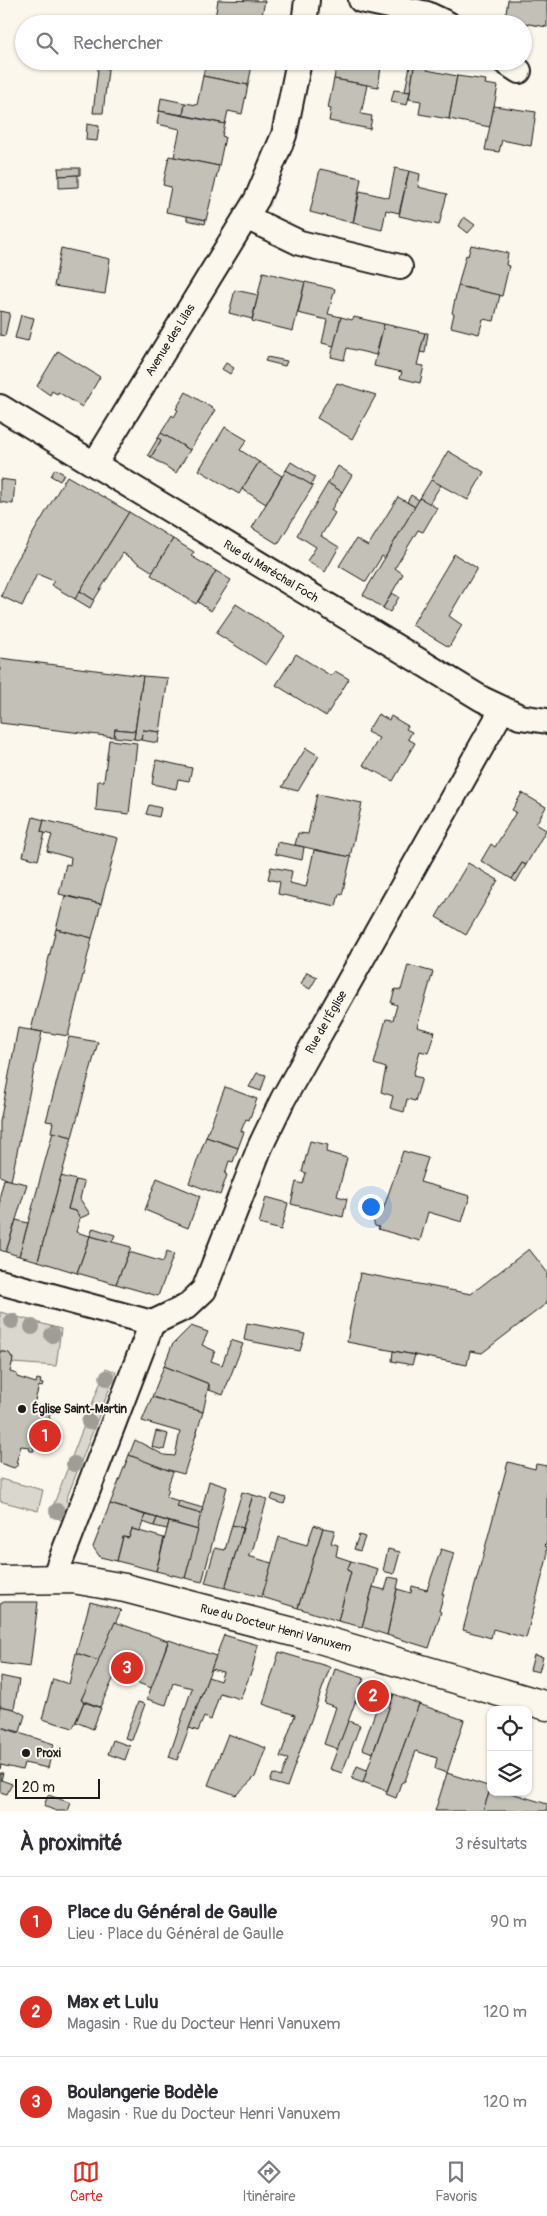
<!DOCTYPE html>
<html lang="fr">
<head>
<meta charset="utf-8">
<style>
	body { margin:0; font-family:Pangolin,sans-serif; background:#f2f2f3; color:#2b2b33 }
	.controls { position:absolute; right:15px; bottom:15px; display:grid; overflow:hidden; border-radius:10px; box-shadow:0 1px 4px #0004 }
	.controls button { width:45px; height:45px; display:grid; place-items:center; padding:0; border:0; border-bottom:1px solid #e1e1e2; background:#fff; color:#2b2b33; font:25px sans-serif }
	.scale { position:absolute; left:15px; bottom:12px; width:85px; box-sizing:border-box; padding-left:5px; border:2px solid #1c1c1c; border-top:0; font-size:14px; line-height:18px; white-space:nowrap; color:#1c1c1c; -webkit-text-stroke:4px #fbf7ec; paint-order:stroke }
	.you { position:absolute; left:370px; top:1206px; width:18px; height:18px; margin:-12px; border:4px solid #fff; border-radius:50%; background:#1a73e8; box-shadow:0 0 0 8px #1a73e833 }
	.badge { display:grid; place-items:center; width:32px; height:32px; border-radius:50%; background:#d93025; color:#fff; font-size:16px; font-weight:700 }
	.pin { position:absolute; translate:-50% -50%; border:2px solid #fff; box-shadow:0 1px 5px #0006 }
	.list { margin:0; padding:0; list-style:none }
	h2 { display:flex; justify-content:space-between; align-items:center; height:65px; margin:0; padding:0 20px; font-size:21px }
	h2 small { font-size:16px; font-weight:400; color:#7c7c81 }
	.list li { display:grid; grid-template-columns:32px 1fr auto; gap:15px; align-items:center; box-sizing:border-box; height:90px; padding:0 20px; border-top:1px solid #e1e1e2 }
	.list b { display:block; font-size:19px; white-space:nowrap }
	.list p { margin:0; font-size:16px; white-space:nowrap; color:#7c7c81 }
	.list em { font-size:16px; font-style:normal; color:#7c7c81 }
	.icon { flex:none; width:28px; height:28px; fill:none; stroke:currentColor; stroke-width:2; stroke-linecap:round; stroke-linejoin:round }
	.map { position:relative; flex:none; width:547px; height:1811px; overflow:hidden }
	.search { position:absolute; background:#fff; box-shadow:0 1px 4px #0004; left:15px; right:15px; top:15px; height:55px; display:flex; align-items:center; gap:12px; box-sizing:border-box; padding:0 18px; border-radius:28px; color:#7c7c81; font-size:19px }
	.sheet { height:335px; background:#fff }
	nav { display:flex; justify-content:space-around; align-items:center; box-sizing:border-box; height:70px; border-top:1px solid #e1e1e2; background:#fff; font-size:14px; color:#7c7c81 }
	nav a { display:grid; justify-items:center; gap:2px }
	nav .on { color:#d93025 }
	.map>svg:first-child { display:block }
</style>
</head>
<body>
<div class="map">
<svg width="547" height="1811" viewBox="0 0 547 1811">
	<rect width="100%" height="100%" fill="#fbf7ec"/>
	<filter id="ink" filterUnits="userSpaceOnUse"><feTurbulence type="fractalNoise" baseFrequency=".02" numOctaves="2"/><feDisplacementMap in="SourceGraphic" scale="10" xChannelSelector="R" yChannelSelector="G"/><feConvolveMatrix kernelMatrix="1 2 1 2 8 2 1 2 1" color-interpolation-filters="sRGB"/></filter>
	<g filter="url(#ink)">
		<g fill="#dad7ce" stroke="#7b7a75">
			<polygon points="0,1312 61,1329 56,1366 12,1363 13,1359 9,1353 0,1351"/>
			<polygon points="106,1368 116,1372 66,1500 71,1509 65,1522 50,1514"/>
			<polygon points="0,1479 43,1490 38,1511 0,1501"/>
		</g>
		<g fill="#c3c0b8" stroke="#1c1c1c">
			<polygon points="218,0 265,1 260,24 214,24"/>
			<polygon points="508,0 547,0 547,27 505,20"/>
			<polygon points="99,61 109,61 103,113 93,113"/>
			<polygon points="206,61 253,61 248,85 203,76"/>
			<polygon points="337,61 382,61 378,87 334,79"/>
			<polygon points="411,61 415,61 410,92 405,91"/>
			<polygon points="415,61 429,61 427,70 457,76 449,119 419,114 421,101 409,99"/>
			<polygon points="203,76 248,85 242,114 228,111 225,124 183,115 185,103 197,105"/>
			<polygon points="457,76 486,80 485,84 498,86 490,127 449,119"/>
			<polygon points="334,79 367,85 361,114 372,116 370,129 329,121 331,109 328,108"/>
			<polygon points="394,90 410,92 407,105 391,102"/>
			<polygon points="161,98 185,103 183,115 159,111"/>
			<polygon points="494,106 536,112 531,146 502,140 499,152 485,150"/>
			<polygon points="159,111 225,124 222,136 225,137 219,166 174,157 180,129 157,124"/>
			<polygon points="87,124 99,126 97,141 86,140"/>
			<polygon points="169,156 219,166 206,220 166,212 171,187 163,185"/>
			<polygon points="58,168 80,168 80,175 59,176"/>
			<polygon points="395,168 409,171 399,213 386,210 382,230 353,223 360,191 389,198"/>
			<polygon points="320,169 361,178 353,223 310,212"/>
			<polygon points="409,171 420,174 418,187 447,194 439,225 399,216"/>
			<polygon points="78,175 78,187 59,188 59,176"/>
			<polygon points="187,216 206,220 205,224 187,220"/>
			<polygon points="464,217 475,225 468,233 459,226"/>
			<polygon points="471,245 508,253 506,265 509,266 502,296 458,286 466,255 468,256"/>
			<polygon points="61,248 110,259 105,294 54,286"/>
			<polygon points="263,272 305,282 293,331 252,321"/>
			<polygon points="305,282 335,289 328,314 341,317 334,346 322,343 327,320 298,313"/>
			<polygon points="458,286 500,295 494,321 483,319 479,334 451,327 454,314 452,313"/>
			<polygon points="235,290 258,295 252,319 229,313"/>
			<polygon points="0,311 10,313 5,336 0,335"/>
			<polygon points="21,315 34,318 28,341 15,338"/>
			<polygon points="341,317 352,320 354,317 384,324 376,355 347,348 344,360 331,357"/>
			<polygon points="384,324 425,333 417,365 424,366 420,383 400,378 402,372 374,366"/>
			<polygon points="425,333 428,333 425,353 420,352"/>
			<polygon points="58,351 100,377 82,407 58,392 57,394 52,391 50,395 37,386"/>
			<polygon points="267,357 287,361 285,366 265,361"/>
			<polygon points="226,363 234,368 230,374 222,369"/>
			<polygon points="337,383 376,395 352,439 317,418"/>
			<polygon points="186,392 215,410 190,450 161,433 172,415 174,417 178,410 176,409"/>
			<polygon points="225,427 247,440 240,450 259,462 239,494 199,470"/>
			<polygon points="161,433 190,450 176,473 151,457 161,440 158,438"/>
			<polygon points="158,438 161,440 151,457 148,455"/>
			<polygon points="448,451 484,472 468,500 431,480"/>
			<polygon points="259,462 282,476 266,504 242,489"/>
			<polygon points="291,462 315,477 311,485 286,470"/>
			<polygon points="338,466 352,475 342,492 328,483"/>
			<polygon points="55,469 64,474 60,481 51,476"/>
			<polygon points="286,470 313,486 278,544 252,528"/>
			<polygon points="67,476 129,512 75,599 51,585 54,581 37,574 22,606 1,596 16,562"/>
			<polygon points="0,479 15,481 13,504 0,502"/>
			<polygon points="431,480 441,485 429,504 420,498"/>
			<polygon points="328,483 342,492 331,510 335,513 321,536 339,547 325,572 307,561 316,547 297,535"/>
			<polygon points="411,495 419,500 415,507 407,502"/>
			<polygon points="398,497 415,507 385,558 382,556 366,582 339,566 356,539 368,546"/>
			<polygon points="420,498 437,508 423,532 418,530 395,568 403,574 383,608 363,595"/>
			<polygon points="129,512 173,539 153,572 123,553 94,600 80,591"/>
			<polygon points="173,539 194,552 191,556 216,571 196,604 151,575"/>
			<polygon points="454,554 477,568 449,616 462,625 449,647 412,625"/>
			<polygon points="216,571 231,580 211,611 198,602"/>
			<polygon points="80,591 94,600 90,608 75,599"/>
			<polygon points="392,593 399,597 390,612 383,608"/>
			<polygon points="236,604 285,636 266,665 216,633"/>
			<polygon points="296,654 331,676 335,671 349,679 326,716 276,685"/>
			<polygon points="0,658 143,676 135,731 115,729 114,737 0,723"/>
			<polygon points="143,676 168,678 160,732 143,730 141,740 134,739"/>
			<polygon points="378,714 389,720 391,716 408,726 406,729 412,732 408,739 415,743 393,781 363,765 379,738 367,732"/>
			<polygon points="115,729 135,731 134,739 114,737"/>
			<polygon points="143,730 160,732 158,743 141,740"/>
			<polygon points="109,740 137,743 129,814 96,810 98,781 104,781"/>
			<polygon points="306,748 319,756 298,791 282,787"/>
			<polygon points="156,760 192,768 189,781 178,779 176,789 152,784"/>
			<polygon points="522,793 546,807 536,824 546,830 526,865 522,863 512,879 481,861 491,844 495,847 516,812 512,810"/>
			<polygon points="317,794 362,803 350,857 295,845 298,833 308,834"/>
			<polygon points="149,805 161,808 159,817 146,814"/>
			<polygon points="33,817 44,820 41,832 45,833 38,860 23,856"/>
			<polygon points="44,820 118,838 101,904 59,894 66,864 70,865 71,858 47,851 52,835 41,832"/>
			<polygon points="277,842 304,847 302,860 275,854"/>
			<polygon points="314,850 351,857 342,895 339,894 336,906 278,894 280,882 268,879 271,867 292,871 290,883 306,887"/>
			<polygon points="468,863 498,880 466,935 436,917"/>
			<polygon points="522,863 526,865 516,882 512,879"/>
			<polygon points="65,896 101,904 92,938 56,929"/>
			<polygon points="56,929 92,938 68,1036 31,1030"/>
			<polygon points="408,965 433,972 417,1027 435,1032 428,1053 420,1051 413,1076 422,1078 415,1101 407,1099 404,1112 390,1108 393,1096 381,1092 386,1068 374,1064 386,1019 393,1020 397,1005 391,1003 395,989 401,990"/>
			<polygon points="307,972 317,977 310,989 301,984"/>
			<polygon points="18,1028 42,1032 11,1181 0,1176 0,1122"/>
			<polygon points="69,1037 98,1042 72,1137 51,1132 53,1122 46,1121"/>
			<polygon points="257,1073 266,1075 261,1091 249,1087"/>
			<polygon points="225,1087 257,1099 249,1120 246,1119 241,1131 244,1132 238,1148 206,1137"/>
			<polygon points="53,1132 72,1137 38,1261 19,1256"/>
			<polygon points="206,1137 238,1148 233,1162 229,1161 225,1174 227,1175 220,1195 189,1183"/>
			<polygon points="310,1141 328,1145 326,1152 347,1158 337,1196 347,1199 343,1217 291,1204 296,1182 303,1184 306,1173 302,1172"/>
			<polygon points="403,1151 428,1158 420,1182 470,1196 462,1222 428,1212 420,1241 378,1229 379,1227 375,1226 373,1220 375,1213 379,1209 383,1210"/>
			<polygon points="61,1176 76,1180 68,1209 76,1211 80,1218 76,1232 90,1236 77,1273 38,1261"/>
			<polygon points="157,1178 200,1196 188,1228 145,1210"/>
			<polygon points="4,1179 27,1184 6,1252 0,1250 0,1195"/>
			<polygon points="76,1180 84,1182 80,1199 90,1214 80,1218 76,1211 68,1209"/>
			<polygon points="266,1197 288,1203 281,1230 259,1224"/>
			<polygon points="16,1220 28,1223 19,1256 6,1252"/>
			<polygon points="93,1228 115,1235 112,1242 90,1236"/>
			<polygon points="90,1236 131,1247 116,1284 77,1273"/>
			<polygon points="529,1249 547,1272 547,1303 482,1353 470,1351 467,1365 347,1342 360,1273 471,1294"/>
			<polygon points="167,1251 174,1254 158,1296 116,1284 129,1252 163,1262"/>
			<polygon points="247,1323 305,1334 300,1351 244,1340"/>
			<polygon points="191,1326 208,1332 202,1345 215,1351 211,1361 222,1365 231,1340 243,1344 223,1395 209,1390 209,1384 164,1366 172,1345"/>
			<polygon points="0,1351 9,1353 13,1359 10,1372 17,1374 17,1377 36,1383 37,1379 41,1380 40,1383 43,1384 42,1387 39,1386 34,1404 41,1406 43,1404 45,1406 43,1408 51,1414 49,1416 51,1423 54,1423 54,1426 51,1427 49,1434 52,1436 43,1443 45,1445 42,1447 40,1445 33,1447 34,1451 30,1451 29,1447 21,1446 16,1463 19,1464 14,1468 0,1463"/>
			<polygon points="393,1351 415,1355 412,1365 392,1361"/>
			<polygon points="164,1366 209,1384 203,1412 152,1397"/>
			<polygon points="152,1397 203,1412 184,1474 161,1468 129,1455 135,1440 164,1455 175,1456 180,1432 142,1421"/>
			<polygon points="156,1431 168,1434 164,1450 152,1447"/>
			<polygon points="129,1455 173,1472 167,1488 169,1490 166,1497 179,1501 177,1507 202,1514 198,1530 110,1504"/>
			<polygon points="508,1462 535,1469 536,1464 547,1466 547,1540 545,1546 547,1547 547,1558 526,1638 493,1629 491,1638 463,1630"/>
			<polygon points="209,1481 227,1487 202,1582 185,1578"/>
			<polygon points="242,1492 253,1495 243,1528 232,1525"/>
			<polygon points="273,1494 286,1498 284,1504 271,1500"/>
			<polygon points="253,1495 267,1499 252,1552 248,1556 272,1563 262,1597 225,1588"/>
			<polygon points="179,1501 203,1508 202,1514 177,1507"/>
			<polygon points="110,1504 145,1515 140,1531 132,1529 129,1538 123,1537 117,1561 100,1557 93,1547"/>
			<polygon points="145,1515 157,1518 154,1526 143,1522"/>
			<polygon points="157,1518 169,1522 167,1529 154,1526"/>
			<polygon points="169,1522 198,1530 185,1578 156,1571"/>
			<polygon points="232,1525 243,1528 225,1588 205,1583 215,1548 225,1550"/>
			<polygon points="314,1525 323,1528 298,1608 262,1597 279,1537 307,1545"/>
			<polygon points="323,1528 335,1530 331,1543 338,1545 336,1556 351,1561 347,1570 351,1572 338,1621 298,1608"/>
			<polygon points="132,1529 164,1538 156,1571 117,1561 123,1537 129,1538"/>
			<polygon points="359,1535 365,1537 360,1551 354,1549"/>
			<polygon points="388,1549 400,1552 394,1574 383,1571"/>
			<polygon points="441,1549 454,1553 442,1594 444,1594 439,1611 441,1612 429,1648 387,1635 397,1589 411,1593 412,1586 427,1590"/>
			<polygon points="351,1561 378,1569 362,1627 338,1621 351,1572 347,1570"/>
			<polygon points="389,1577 399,1579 387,1635 362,1627 373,1587 385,1590"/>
			<polygon points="4,1602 38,1602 30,1667 0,1663 0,1604"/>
			<polygon points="90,1602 121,1610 99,1661 76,1653"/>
			<polygon points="115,1622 168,1641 152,1688 115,1675 100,1707 81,1700"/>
			<polygon points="224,1635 258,1645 252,1670 240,1699 220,1693 211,1720 204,1717 198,1731 189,1728 208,1677 220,1681 223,1672 211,1669"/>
			<polygon points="169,1640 216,1656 177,1760 169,1757 192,1688 173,1683 166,1705 147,1699"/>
			<polygon points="279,1652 330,1667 287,1787 270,1782 273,1774 281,1777 288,1759 280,1757 295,1715 263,1704"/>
			<polygon points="76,1653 99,1661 81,1700 84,1702 73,1728 42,1719 53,1679 69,1684"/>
			<polygon points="534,1655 543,1657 539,1672 530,1670"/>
			<polygon points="335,1669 364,1678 338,1749 324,1744 336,1707 324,1703"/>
			<polygon points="0,1676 19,1680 14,1709 0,1706"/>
			<polygon points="362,1682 394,1694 373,1753 362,1749 376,1710 355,1702"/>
			<polygon points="394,1694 419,1704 387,1791 363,1782"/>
			<polygon points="84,1702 101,1708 93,1729 76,1722"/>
			<polygon points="138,1702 145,1704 132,1740 125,1738"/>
			<polygon points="419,1704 464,1720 447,1773 435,1769 437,1758 416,1751 405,1781 401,1783 396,1798 386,1794"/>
			<polygon points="0,1706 14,1709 25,1715 20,1732 0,1727"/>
			<polygon points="348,1721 360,1725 342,1773 330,1769"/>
			<polygon points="0,1727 54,1744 48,1768 24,1763 22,1770 1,1765 0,1769"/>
			<polygon points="228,1734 266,1748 255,1777 236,1795 208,1785"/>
			<polygon points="113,1740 130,1746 125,1760 108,1754"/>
			<polygon points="357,1766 367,1770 363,1783 352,1779"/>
			<polygon points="0,1773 3,1773 1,1780 12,1784 7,1794 0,1792"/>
			<polygon points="447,1773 491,1787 483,1811 435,1811"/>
			<polygon points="491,1787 491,1792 508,1792 547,1804 547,1811 483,1811"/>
			<polygon points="48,1795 71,1803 68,1811 56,1811 44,1806"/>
		</g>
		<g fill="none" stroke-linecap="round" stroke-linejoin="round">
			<g stroke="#1c1c1c" stroke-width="28">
				<g id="street">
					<polyline points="361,0 427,14 448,24"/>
					<polyline points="304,24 307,0"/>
					<polyline points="504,61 519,71"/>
					<polyline points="246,217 300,243 400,267"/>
					<polyline points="0,407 482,699 520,717 547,721"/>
					<polyline points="95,463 257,199 284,135 299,61"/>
					<polyline points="0,1282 152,1323"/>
					<polyline points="152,1323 186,1307 204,1290 260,1147 283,1099 502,710"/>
					<polyline points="54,1578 152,1323"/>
				</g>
			</g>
			<g stroke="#1c1c1c" stroke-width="31">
				<polyline id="secondary" points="0,1580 73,1579 125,1588 316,1638 547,1706"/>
			</g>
			<use href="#street" stroke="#fbf7ec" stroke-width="24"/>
			<use href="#secondary" stroke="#fbf7ec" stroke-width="28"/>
		</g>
		<g fill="#a09d97">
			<circle cx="12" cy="1321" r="8"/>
			<circle cx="32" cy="1327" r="8"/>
			<circle cx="52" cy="1335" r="8"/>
			<circle cx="107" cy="1378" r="8"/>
			<circle cx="89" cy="1422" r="8"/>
			<circle cx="74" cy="1464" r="8"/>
			<circle cx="57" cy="1511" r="8"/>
		</g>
	</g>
	<g fill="#1c1c1c" stroke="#fbf7ec" stroke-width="2">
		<circle cx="22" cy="1409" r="5"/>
		<circle cx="26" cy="1753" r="5"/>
	</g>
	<g text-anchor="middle" stroke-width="4" stroke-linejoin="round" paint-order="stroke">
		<g font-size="12" fill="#1c1c1c" stroke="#fbf7ec">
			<text transform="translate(170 340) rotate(-58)" y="4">Avenue des Lilas</text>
			<text transform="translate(271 571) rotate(31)" y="4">Rue du Maréchal Foch</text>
			<text transform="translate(326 1022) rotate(-60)" y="4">Rue de l'Église</text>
			<text transform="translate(276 1628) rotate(15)" y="4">Rue du Docteur Henri Vanuxem</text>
		</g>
		<g font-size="12" font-weight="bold" fill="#1c1c1c" stroke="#fbf7ec" text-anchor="start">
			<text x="32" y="1413">Église Saint-Martin</text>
			<text x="36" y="1757">Proxi</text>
		</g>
	</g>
</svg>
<div class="controls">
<button><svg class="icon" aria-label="locate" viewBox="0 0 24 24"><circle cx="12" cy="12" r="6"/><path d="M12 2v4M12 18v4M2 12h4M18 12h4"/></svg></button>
<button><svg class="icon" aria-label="layers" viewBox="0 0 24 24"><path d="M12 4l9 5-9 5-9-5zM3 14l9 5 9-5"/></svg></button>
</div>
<div class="scale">20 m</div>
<div class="you"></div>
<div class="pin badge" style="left:45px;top:1436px">1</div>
<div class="pin badge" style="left:373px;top:1696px">2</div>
<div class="pin badge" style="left:127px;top:1668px">3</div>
<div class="search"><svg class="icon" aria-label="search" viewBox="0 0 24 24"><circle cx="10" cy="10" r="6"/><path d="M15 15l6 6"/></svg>Rechercher</div>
</div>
<section class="sheet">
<h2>À proximité<small>3 résultats</small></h2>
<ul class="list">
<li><span class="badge">1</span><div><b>Place du Général de Gaulle</b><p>Lieu · Place du Général de Gaulle</p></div><em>90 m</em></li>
<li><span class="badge">2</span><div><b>Max et Lulu</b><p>Magasin · Rue du Docteur Henri Vanuxem</p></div><em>120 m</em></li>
<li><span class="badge">3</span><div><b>Boulangerie Bodèle</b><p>Magasin · Rue du Docteur Henri Vanuxem</p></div><em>120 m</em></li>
</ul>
</section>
<nav>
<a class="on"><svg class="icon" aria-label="map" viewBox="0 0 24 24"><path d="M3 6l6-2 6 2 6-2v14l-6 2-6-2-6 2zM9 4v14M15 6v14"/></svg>Carte</a>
<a><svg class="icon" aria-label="directions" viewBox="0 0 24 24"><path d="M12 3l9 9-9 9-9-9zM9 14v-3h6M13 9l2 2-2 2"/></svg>Itinéraire</a>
<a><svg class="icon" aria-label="saved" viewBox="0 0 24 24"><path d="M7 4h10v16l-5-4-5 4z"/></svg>Favoris</a>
</nav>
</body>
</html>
